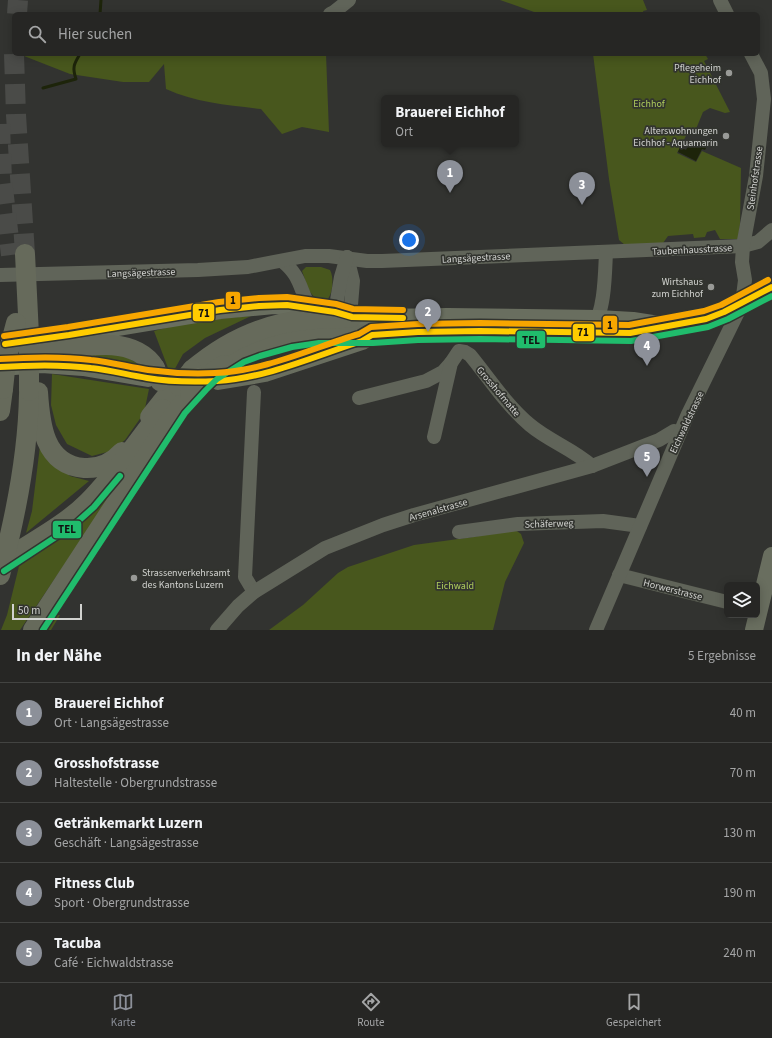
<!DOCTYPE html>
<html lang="de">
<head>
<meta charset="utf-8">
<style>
	body { margin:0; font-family:"Source Sans 3",sans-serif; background:#323231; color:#f1f3f6 }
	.controls { position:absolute; right:12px; bottom:12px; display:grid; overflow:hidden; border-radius:6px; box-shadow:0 2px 10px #0003 }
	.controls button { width:36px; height:36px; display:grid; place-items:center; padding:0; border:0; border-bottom:1px solid #424341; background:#262624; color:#f1f3f6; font:20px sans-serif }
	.scale { position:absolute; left:12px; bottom:10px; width:70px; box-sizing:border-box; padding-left:4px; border:2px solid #d1d2cf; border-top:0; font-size:11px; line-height:14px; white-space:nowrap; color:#d1d2cf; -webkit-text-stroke:3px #32342f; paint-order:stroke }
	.you { position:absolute; left:409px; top:240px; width:14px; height:14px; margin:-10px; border:3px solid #fff; border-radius:50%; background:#1a73e8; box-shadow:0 0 0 6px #1a73e833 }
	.badge { display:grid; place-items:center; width:26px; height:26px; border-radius:50%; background:#8c9099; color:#fff; font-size:13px; font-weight:700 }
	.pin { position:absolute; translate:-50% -33px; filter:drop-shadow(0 1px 2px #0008) }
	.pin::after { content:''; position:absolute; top:21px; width:14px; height:12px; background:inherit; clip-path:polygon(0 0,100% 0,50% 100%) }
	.popup { position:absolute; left:381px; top:95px; width:138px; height:52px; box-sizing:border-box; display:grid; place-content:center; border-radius:6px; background:#262624; filter:drop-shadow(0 1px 3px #0005); font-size:13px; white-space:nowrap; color:#a4a5a6 }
	.popup b { font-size:15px; color:#f1f3f6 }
	.popup::after { content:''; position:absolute; left:50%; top:100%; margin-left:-8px; border:8px solid transparent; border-top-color:#262624 }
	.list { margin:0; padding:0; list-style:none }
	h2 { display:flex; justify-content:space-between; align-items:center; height:52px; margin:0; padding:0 16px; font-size:17px }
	h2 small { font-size:13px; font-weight:400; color:#a4a5a6 }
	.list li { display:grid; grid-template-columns:26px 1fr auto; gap:12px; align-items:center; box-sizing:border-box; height:60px; padding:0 16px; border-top:1px solid #424341 }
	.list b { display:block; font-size:15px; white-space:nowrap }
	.list p { margin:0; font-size:13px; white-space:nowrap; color:#a4a5a6 }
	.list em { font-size:13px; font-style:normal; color:#a4a5a6 }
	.icon { flex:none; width:22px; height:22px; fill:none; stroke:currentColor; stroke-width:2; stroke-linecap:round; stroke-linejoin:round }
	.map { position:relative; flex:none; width:772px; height:630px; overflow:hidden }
	.search { position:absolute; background:#262624; box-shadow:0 2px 10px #0003; left:12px; right:12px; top:12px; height:44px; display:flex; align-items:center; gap:10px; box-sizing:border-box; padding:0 14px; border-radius:6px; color:#a4a5a6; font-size:15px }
	.sheet { height:352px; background:#262624 }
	nav { display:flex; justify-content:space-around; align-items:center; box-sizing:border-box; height:56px; border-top:1px solid #424341; background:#262624; font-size:11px; color:#a4a5a6 }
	nav a { display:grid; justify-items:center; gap:2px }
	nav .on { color:#8c9099 }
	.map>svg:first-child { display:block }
</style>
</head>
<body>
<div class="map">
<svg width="772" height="630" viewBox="0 0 772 630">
	<rect width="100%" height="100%" fill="#323330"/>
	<g fill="#48571d">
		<polygon points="500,0 643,0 647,10 643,11 644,14 537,13"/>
		<path d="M22,54h304l3,78 -27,-5 -20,7 -21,-25c-32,-4 -65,-6 -95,-20l-2,-25 -15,18h-26l-53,-8 -46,-18z"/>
		<polygon points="593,54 705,54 708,59 704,61 730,112 725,113 710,108 703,112 696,129 693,129 691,133 688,132 677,153 696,162 702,151 741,168 740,224 738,239 720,239 715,230 707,232 705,237 694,238 693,234 668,236 663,243 625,245 619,240 609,179"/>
		<path d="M306,267h15l9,3c4,7 3,24 -3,30 -19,0 -19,-14 -25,-29z"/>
		<polygon points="251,316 205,338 183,354 171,376 154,331 192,321"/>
		<polygon points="116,351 140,365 142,369 80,358 84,353"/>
		<polygon points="52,374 149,389 144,413 125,440 111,451 92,456 67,444 56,425 51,405"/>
		<polygon points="40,446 56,465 70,476 89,481 26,533 32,511"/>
		<polygon points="112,484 115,490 20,630 1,630 7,615 21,558"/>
		<polygon points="514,529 521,534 524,543 505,582 493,630 269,630 303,605 338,573 348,567 414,545 473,537"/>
		<polygon points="54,615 60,615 51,630 43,630"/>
	</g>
	<polygon fill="#1d240a" points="696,141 707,146 705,150 702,149 696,161 678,152 680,147 686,150 689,144 694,146"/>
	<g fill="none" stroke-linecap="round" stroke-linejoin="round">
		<g stroke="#1d240a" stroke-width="3">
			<polyline points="100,14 101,0"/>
			<path d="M43,88l33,-9c-4,-12 -2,-15 4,-25"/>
		</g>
		<g stroke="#4a4b48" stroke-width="20" stroke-dasharray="20 10" stroke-linecap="butt">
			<polyline points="17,14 18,0"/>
			<polyline points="14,54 16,115 25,254"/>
			<polyline points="0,124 2,180 11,255"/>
		</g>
		<g stroke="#606459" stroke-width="14">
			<polyline points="720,0 727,14"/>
			<polyline points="330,14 334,12 349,0"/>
			<polyline points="347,257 353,281 351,305 352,317"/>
			<path d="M282,261c19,15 17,27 28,47"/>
			<polyline points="0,275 198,270 248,267 305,256 329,256 367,261 382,261 743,246 758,242 772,230"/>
			<polyline points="329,319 335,312 341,277 347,257"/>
			<path d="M592,327c13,-13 13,-56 14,-75"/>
			<polyline points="359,398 426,381 443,372 451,363"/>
			<path d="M434,437l17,-74 8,-12 6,1 5,3c19,23 36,50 60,70 19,16 43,24 62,41"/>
			<polyline points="459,532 518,524 603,521 640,526"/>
			<polyline points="619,575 727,602"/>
			<polyline points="254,592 245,577 254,392"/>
			<polyline points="217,630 238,606 254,592 325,548 383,525 414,515 592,466 659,440 674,431 679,434"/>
			<polyline points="596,630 688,414 742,304 745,280 742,262 743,246 756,176 764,99 761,73 751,54"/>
		</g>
		<g stroke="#696e5f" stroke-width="18">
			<polyline points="359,329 372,335 418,332 480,331 630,333 706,319 724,312 772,287"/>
			<polyline points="14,343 69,335 220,310 274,305 310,308 335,312 352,317 380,318 448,317 598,319 633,321 665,326"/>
			<polyline points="0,367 42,364 83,367 148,378"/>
			<polyline points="218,381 265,373 362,341 372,335"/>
			<polyline points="754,630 772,556"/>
		</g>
		<g stroke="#666a5b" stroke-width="20">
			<path d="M47,352c34,-5 86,-19 108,16"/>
			<path d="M224,365c47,-28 95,-33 148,-30"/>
			<path d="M192,370c33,-28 70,-46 113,-50 16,-2 31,-1 47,-3"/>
			<path d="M38,392c2,32 6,73 46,76 16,1 28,-5 38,-16"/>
			<polyline points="0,411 3,389"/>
			<polyline points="150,417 169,393 179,386"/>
			<path d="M16,553c25,-16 51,-30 72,-51 28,-28 50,-62 75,-93"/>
			<path d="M0,575c15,-56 28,-122 29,-181"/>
			<polyline points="33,630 169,422 190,394"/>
		</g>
		<g stroke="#666a5b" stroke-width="20">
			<polyline points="25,254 29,335 29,391"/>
			<polyline points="155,368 160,381"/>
			<polyline points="179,386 192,370"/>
			<polyline points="3,389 6,361 16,323"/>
			<polyline points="190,394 212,373 224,365"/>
		</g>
		<g stroke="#32342f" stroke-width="9">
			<g id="bus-1">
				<polyline points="5,344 69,335 220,310 259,306 287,305 335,312 352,317 403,318"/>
				<path d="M0,367c30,-2 60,-3 91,1 19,2 37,7 56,10 23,4 47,4 70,3 50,-3 98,-25 145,-40l10,-6 46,-3 62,-1 150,2 76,-14 18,-7 48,-25"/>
			</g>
		</g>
		<g stroke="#32342f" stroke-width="9">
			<g id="bus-2">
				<polyline points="4,571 74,525 94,507 120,476"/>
				<polyline points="43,630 185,413 206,390 217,379 244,362 260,356 292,347 319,343 373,343 418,340 480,339 631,341 708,327 728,319 772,296"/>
			</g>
		</g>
		<g stroke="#32342f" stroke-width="9">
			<g id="bus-3">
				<polyline points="4,336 68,327 219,302 259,298 287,297 336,304 353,309 403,310"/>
				<path d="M0,359c31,-2 61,-3 91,1 19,2 38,7 57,10 22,3 45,4 67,3 50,-2 97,-25 144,-39l12,-7 47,-3 62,-1 149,2 75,-14 17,-6 47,-25"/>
			</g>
		</g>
		<use href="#bus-1" stroke="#fc0" stroke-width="6"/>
		<use href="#bus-2" stroke="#20bc6c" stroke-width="6"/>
		<use href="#bus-3" stroke="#f7a600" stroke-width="6"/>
	</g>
	<g fill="#999a97" stroke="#32342f" stroke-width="1.5">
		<circle cx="729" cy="73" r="4"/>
		<circle cx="726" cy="136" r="4"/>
		<circle cx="711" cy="287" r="4"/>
		<circle cx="134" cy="578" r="4"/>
	</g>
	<g text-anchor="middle" stroke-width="3.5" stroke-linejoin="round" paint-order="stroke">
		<g font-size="10" fill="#d1d2cf" stroke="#32342f" text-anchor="end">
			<text x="721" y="71">Pflegeheim<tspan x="721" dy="12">Eichhof</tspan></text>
			<text x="718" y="134">Alterswohnungen<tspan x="718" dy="12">Eichhof - Aquamarin</tspan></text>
			<text x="703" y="285">Wirtshaus<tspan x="703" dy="12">zum Eichhof</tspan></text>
			<text x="142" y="576" text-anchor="start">Strassenverkehrsamt<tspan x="142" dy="12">des Kantons Luzern</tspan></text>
		</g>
		<g font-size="10" fill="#b0cf5c" stroke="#32342f">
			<text x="649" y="107">Eichhof</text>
			<text x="455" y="589">Eichwald</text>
		</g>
		<g font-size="10" fill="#d1d2cf" stroke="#32342f">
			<text transform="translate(754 178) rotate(-82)" y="4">Steinhofstrasse</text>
			<text transform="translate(692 249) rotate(-3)" y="4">Taubenhausstrasse</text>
			<text transform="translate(476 257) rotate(-3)" y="4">Langsägestrasse</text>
			<text transform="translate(141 272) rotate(-2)" y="4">Langsägestrasse</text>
			<text transform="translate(499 391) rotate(50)" y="4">Grosshofmatte</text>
			<text transform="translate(686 422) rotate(-65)" y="4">Eichwaldstrasse</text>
			<text transform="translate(438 509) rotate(-16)" y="4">Arsenalstrasse</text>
			<text transform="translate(549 523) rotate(-2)" y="4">Schäferweg</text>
			<text transform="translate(673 589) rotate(14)" y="4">Horwerstrasse</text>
		</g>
	</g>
	<g stroke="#32342f" stroke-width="1.5">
		<rect x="225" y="291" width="16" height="19" rx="4" fill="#f7a600"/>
		<rect x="192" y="303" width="23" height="19" rx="4" fill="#fc0"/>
		<rect x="602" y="315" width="16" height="19" rx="4" fill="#f7a600"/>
		<rect x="572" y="323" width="23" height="19" rx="4" fill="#fc0"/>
		<rect x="516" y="330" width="30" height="19" rx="4" fill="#20bc6c"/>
		<rect x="52" y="520" width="30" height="19" rx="4" fill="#20bc6c"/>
	</g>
	<g font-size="11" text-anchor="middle" font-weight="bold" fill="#111">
		<text x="233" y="304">1</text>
		<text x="204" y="317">71</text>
		<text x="610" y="329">1</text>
		<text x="583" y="336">71</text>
		<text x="531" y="344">TEL</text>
		<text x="67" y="533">TEL</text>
	</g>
</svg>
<div class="controls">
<button><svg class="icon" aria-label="layers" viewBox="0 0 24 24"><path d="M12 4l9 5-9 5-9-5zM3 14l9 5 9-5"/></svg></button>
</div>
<div class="scale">50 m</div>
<div class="you"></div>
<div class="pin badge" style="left:450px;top:193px">1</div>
<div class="popup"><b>Brauerei Eichhof</b>Ort</div>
<div class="pin badge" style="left:428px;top:332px">2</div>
<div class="pin badge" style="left:582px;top:205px">3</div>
<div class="pin badge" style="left:647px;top:366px">4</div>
<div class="pin badge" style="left:647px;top:477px">5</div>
<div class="search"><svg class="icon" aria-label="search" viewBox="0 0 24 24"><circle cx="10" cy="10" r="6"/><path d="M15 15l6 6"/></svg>Hier suchen</div>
</div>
<section class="sheet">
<h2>In der Nähe<small>5 Ergebnisse</small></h2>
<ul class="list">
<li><span class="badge">1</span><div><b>Brauerei Eichhof</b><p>Ort · Langsägestrasse</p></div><em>40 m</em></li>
<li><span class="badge">2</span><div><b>Grosshofstrasse</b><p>Haltestelle · Obergrundstrasse</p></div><em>70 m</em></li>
<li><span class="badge">3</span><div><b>Getränkemarkt Luzern</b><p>Geschäft · Langsägestrasse</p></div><em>130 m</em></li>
<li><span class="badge">4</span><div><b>Fitness Club</b><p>Sport · Obergrundstrasse</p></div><em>190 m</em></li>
<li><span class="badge">5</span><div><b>Tacuba</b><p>Café · Eichwaldstrasse</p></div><em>240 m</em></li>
</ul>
</section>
<nav>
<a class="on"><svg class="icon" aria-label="map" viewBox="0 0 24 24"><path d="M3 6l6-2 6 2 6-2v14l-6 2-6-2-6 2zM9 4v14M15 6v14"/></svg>Karte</a>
<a><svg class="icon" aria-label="directions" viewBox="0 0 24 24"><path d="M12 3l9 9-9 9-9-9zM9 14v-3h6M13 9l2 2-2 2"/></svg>Route</a>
<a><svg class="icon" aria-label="saved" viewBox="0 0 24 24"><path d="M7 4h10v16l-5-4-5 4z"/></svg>Gespeichert</a>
</nav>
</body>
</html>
